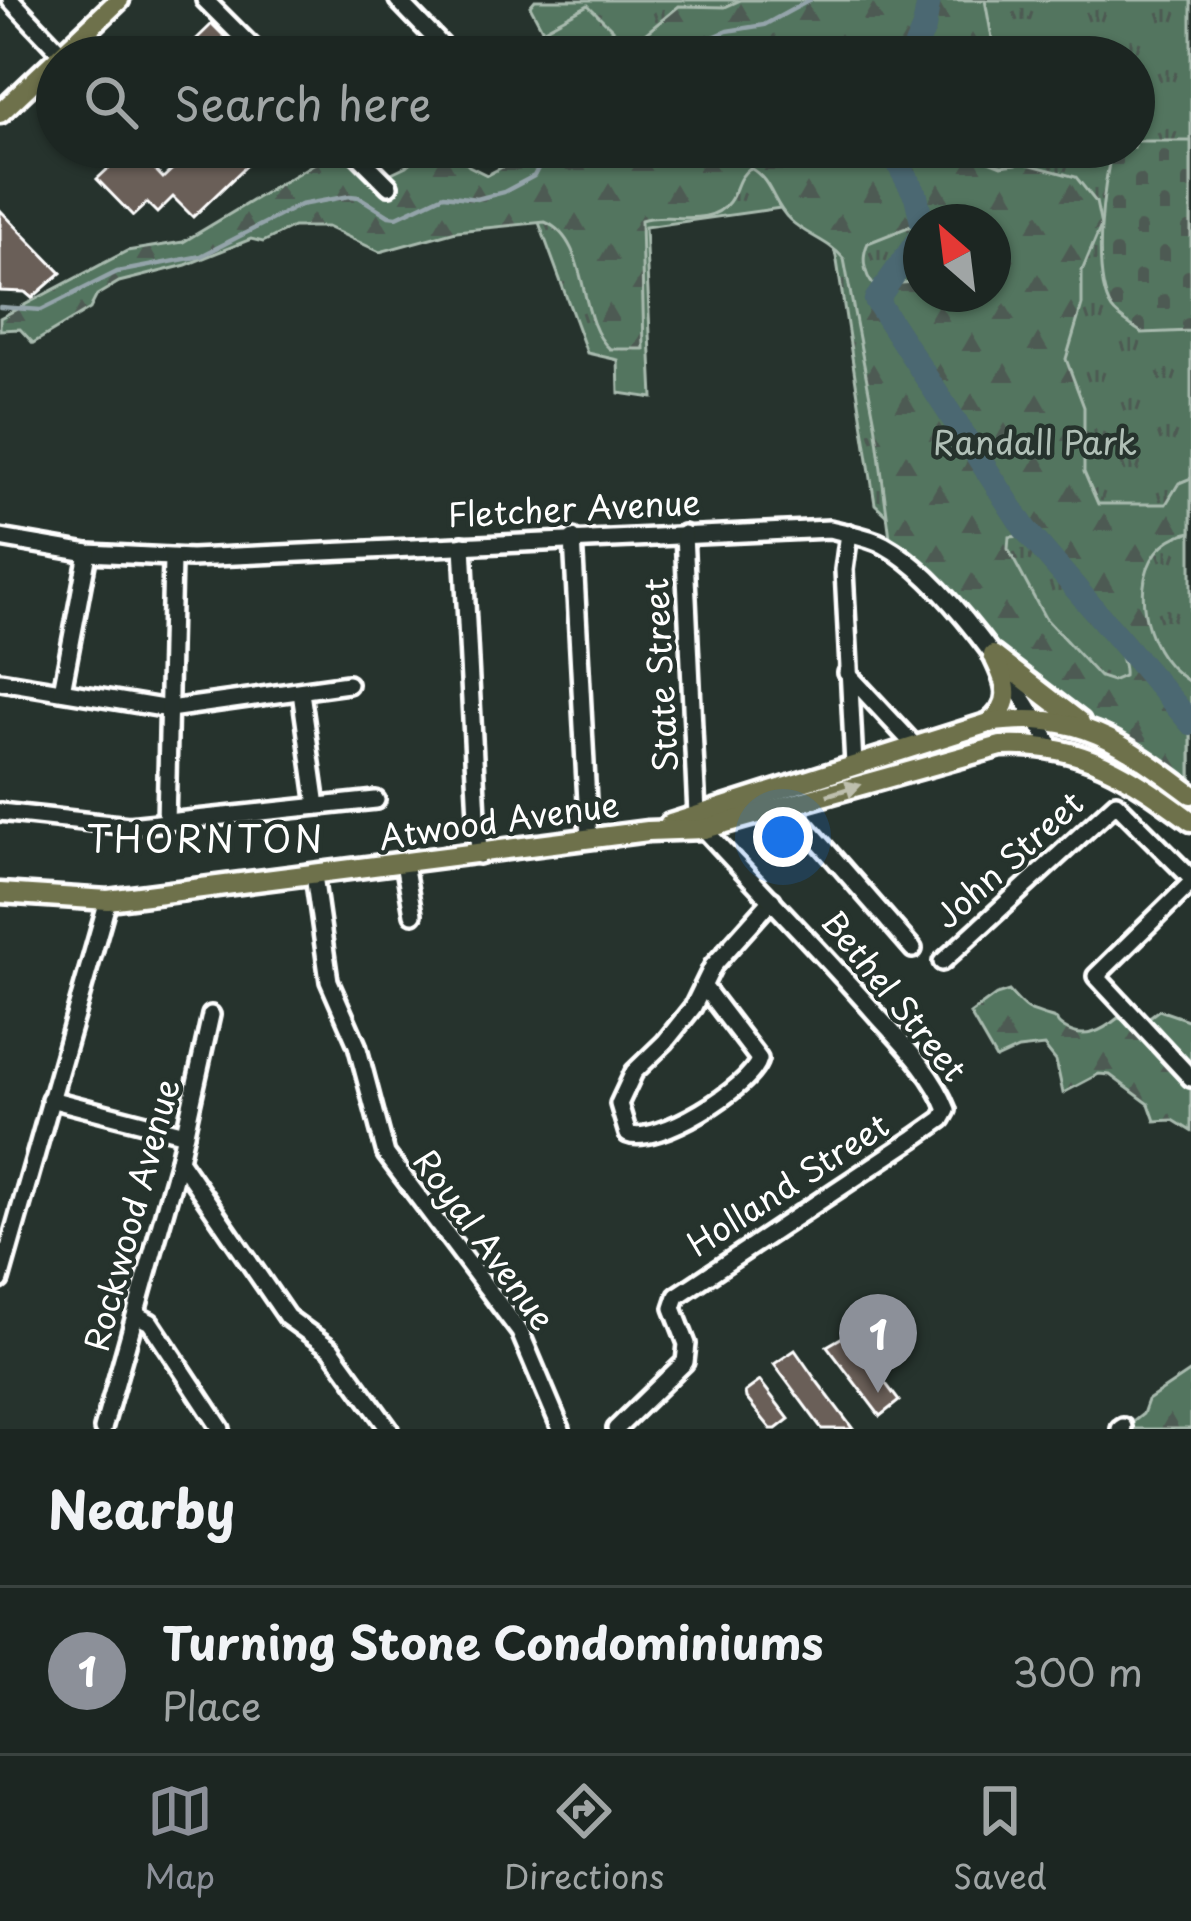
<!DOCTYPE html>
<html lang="en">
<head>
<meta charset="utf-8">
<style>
	body { margin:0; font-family:"Playpen Sans",sans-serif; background:#29322f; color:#f1f3f6 }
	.compass { position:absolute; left:903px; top:204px; width:108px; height:108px; border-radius:50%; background:#1c2622; box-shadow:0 3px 9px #0004; rotate:332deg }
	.you { position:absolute; left:783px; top:837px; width:42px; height:42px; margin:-30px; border:9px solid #fff; border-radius:50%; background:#1a73e8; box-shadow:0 0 0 18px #1a73e833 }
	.badge { display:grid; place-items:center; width:78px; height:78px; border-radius:50%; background:#8c9099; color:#fff; font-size:39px; font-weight:700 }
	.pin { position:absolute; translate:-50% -99px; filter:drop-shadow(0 3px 6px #0008) }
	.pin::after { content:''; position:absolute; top:63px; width:42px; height:36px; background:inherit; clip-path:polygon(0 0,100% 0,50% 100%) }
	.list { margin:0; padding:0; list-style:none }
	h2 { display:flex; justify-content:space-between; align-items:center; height:156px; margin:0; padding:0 48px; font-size:51px }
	h2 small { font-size:39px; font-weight:400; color:#a0a5a5 }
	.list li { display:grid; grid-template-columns:78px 1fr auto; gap:36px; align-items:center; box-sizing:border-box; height:168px; padding:0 48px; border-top:3px solid #3a4340 }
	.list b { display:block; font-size:45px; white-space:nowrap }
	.list p { margin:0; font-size:39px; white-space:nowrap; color:#a0a5a5 }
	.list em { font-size:39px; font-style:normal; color:#a0a5a5 }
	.icon { flex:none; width:66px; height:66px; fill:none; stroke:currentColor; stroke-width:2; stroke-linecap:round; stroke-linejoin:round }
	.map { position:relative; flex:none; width:1191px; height:1429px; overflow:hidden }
	.search { position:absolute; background:#1c2622; box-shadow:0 3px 9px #0004; left:36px; right:36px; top:36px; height:132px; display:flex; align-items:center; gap:30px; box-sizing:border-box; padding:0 42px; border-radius:66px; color:#a0a5a5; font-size:45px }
	.sheet { height:324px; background:#1c2622 }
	nav { display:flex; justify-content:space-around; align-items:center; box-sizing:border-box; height:168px; border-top:3px solid #3a4340; background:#1c2622; font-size:33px; color:#a0a5a5 }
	nav a { display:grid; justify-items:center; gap:6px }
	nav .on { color:#8c9099 }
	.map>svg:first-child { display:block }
</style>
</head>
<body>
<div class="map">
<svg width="1191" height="1429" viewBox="0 0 1191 1429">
	<defs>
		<pattern id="grass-tufts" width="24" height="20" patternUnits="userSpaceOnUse" patternTransform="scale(3)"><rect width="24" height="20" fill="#52745e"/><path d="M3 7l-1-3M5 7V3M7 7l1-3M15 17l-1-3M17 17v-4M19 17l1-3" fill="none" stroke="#4e5a52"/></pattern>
		<pattern id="forest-firs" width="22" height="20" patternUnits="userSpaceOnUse" patternTransform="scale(3)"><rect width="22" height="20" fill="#52745e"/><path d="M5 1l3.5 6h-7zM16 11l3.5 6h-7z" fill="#4e5a52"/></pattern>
		<pattern id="cemetery-stones" width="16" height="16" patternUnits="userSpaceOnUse" patternTransform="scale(3)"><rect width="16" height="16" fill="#52745e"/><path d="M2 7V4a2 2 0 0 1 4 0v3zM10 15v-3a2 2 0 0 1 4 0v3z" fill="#4e5a52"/></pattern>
	</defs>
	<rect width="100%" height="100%" fill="#26332d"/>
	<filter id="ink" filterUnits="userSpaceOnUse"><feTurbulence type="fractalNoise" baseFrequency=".00833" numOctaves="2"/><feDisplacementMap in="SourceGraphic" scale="24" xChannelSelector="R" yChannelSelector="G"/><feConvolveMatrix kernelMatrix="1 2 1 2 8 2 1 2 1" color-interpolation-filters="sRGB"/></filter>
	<g filter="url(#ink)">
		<path fill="url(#grass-tufts)" stroke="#a8baae" stroke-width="3" fill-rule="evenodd" d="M535,0h656v785l-228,-197 -88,-84 -38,-243 -14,-59 -178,25 8,171 -34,-5 -1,-33 -31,-7 -57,-155 -5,-51h609v-90h-577l-27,-51zM921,222h72v72h-72z"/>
		<g fill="url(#forest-firs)" stroke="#a8baae" stroke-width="3" fill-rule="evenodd">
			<polygon points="741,0 985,0 994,49 991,57 542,57 547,47 542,30 588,5 619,36 645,34 679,6 725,7"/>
			<path d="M342,147h9l32,30 23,-11 22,-19h23l18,19 18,9 19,-10 8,-18h457l5,9 25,10 23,-3 52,14 20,25 5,24 -19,45v34l-16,54 18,48v65l14,32h68l13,-21 12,-5v54c-62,12 -57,94 -22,133 6,7 15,13 22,18v123l-14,-14 -150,-111 -136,-136 -16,-122 -31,-164c-15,-18 -37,-23 -54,-39 -18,-17 -18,-40 -40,-52 -14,10 -12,22 -21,34 -20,27 -61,9 -88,18l3,129h-34c-34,-29 -19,-108 -65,-127l-89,9 -76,21 -53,-25h-34l-30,15 -12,-3 -65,26 -67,17 -22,13 -7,14 -57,34 -13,-14 -20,1v-12l127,-67 56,-9zM921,222h72v72h-72v-13l-47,5c-10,-12 -13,-29 -6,-43zM1025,536l21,7 10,9c18,28 71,93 68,124l-12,5 -12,-4 -55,-59 -37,-69 1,-12z"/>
			<path d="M1009,991c19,21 15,18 40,26 16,5 1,2 15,11 20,13 38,3 54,-10l22,6 19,-14 32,11v110l-18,-11 -18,1 -6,-17 -39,-29 -11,-1 -36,19 -7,-32 -12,-15 -26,3 -22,10 -26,-45 26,-19z"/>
			<polygon points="1191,1371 1191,1429 1124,1429 1143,1414 1148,1400"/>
		</g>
		<path fill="url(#cemetery-stones)" stroke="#a8baae" stroke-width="3" d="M1134,141h57v190l-49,2c-9,-7 -24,-15 -30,-24 -21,-31 -9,-127 1,-162h21z"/>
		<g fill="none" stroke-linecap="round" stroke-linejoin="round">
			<g stroke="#94a4aa" stroke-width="4.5">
				<polyline points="669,57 727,31 764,25 810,0"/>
				<polyline points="0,307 41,310 117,272 201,256 300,205 350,196 359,197 389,216 397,217 444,195 477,199 504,192 534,176 549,147"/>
			</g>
			<g stroke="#4c6772" stroke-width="24">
				<polyline points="911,57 924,28 929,0"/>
				<polyline points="889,147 916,196 922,222"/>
				<polyline points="921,236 876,300 1025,529 1191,723"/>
			</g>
		</g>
		<g fill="#6b5f59" stroke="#fff" stroke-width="3">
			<polygon points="212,24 245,57 178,57"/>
			<polygon points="94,147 154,147 143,157 163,178 196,147 266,147 193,217 173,197 157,213 147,203 133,216 97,179 112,165"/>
			<polygon points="0,210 61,273 32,298 25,292 0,291"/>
			<polygon points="848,1334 899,1401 880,1416 827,1346"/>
			<polygon points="795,1350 816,1380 853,1429 822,1429 791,1387 774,1364"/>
			<polygon points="760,1381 789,1419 776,1429 771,1429 746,1398 745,1392"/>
		</g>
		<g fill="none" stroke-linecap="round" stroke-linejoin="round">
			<g stroke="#fff" stroke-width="24">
				<g id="minor">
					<polyline points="11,0 62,54"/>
					<polyline points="205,0 262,57"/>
					<polyline points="398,0 453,57"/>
					<polyline points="350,147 389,186"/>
					<polyline points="849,533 844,570 854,765"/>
					<path d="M0,538l88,15 103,5 639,-29c19,5 37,7 54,16 60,33 136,142 168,203"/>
					<polyline points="573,538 589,839"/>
					<polyline points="463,545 479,855"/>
					<polyline points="847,673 916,747"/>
					<polyline points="0,681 169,709 348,684"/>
					<polyline points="62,691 88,553"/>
					<polyline points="301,692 317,806"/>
					<polyline points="788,806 913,949"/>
					<polyline points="0,812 129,826 376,800"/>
					<polyline points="166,823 172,559"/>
					<polyline points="404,863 413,914"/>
					<polyline points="314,875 329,981 357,1045 386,1154 520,1332 561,1429"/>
					<polyline points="1191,883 1096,976 1191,1078"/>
					<polyline points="942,962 1116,803 1191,878"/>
					<path d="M704,987l55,72c-8,29 -103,87 -131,75l-9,-30 15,-32 31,-30 28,-35 20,-41 59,-66"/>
					<polyline points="50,1099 185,1134"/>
					<polyline points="179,1160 287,1317 331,1349 389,1429"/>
					<polyline points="0,1280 108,900"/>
					<polyline points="138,1316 150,1322 221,1429"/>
					<polyline points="103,1429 179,1160 211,1015"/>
					<path d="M616,1429l69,-67 2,-18 -14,-36 4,-12 238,-158 27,-19 5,-9c-14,-37 -46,-68 -72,-97 -55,-63 -114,-122 -171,-184l-7,-15 -13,-280"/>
					<polyline points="1120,1429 1123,1427"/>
				</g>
			</g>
			<g stroke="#fff" stroke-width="27">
				<g id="major">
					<polyline points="59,57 119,0"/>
					<polyline points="0,113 57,59"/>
					<polyline points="993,655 1080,722"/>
					<path d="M989,723c25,-20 19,-37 6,-64"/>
					<path d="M670,824l319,-101c90,-13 133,19 202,71"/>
					<path d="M0,893l108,7 540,-69 56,-2 297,-83c80,-4 128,29 190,75"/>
				</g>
			</g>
			<use href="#minor" stroke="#26332d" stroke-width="15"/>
			<use href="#major" stroke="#6e714b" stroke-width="18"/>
		</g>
		<defs><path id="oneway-solid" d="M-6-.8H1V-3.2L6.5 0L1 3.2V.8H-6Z" transform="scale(3)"/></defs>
		<use fill="#bebfae" href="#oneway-solid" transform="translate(844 790) rotate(-17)"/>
	</g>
	<g text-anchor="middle" stroke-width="9" stroke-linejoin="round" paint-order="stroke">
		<g font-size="33" fill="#b1c0b7" stroke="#26332d">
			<text x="1035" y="455">Randall Park</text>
		</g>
		<g font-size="33" fill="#fff" stroke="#26332d">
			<text transform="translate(574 509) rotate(-3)" y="12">Fletcher Avenue</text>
			<text transform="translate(661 675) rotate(-93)" y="12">State Street</text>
			<text transform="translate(499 821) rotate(-8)" y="12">Atwood Avenue</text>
			<text transform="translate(1009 860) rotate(-42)" y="12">John Street</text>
			<text transform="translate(894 996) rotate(51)" y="12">Bethel Street</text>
			<text transform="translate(788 1185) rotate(-33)" y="12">Holland Street</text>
			<text transform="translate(132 1215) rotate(-75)" y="12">Rockwood Avenue</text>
			<text transform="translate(484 1240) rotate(54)" y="12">Royal Avenue</text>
		</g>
		<g font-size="36" letter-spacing="3" fill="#fff" stroke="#26332d">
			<text x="206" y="853">THORNTON</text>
		</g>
	</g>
</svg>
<svg class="compass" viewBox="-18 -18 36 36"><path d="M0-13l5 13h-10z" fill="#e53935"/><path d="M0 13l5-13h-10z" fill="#a0a5a5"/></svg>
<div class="you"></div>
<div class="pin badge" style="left:878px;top:1393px">1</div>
<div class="search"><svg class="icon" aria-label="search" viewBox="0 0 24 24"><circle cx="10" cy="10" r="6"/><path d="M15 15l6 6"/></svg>Search here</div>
</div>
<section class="sheet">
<h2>Nearby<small></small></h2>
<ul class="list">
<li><span class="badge">1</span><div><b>Turning Stone Condominiums</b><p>Place</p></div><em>300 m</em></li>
</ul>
</section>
<nav>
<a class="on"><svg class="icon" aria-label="map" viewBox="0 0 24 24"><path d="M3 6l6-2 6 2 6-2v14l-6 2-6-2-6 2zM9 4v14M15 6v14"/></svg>Map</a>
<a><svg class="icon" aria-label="directions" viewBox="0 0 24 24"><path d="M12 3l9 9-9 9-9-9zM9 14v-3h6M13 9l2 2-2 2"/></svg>Directions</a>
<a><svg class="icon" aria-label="saved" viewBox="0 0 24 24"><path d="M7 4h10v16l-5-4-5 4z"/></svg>Saved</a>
</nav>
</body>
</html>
